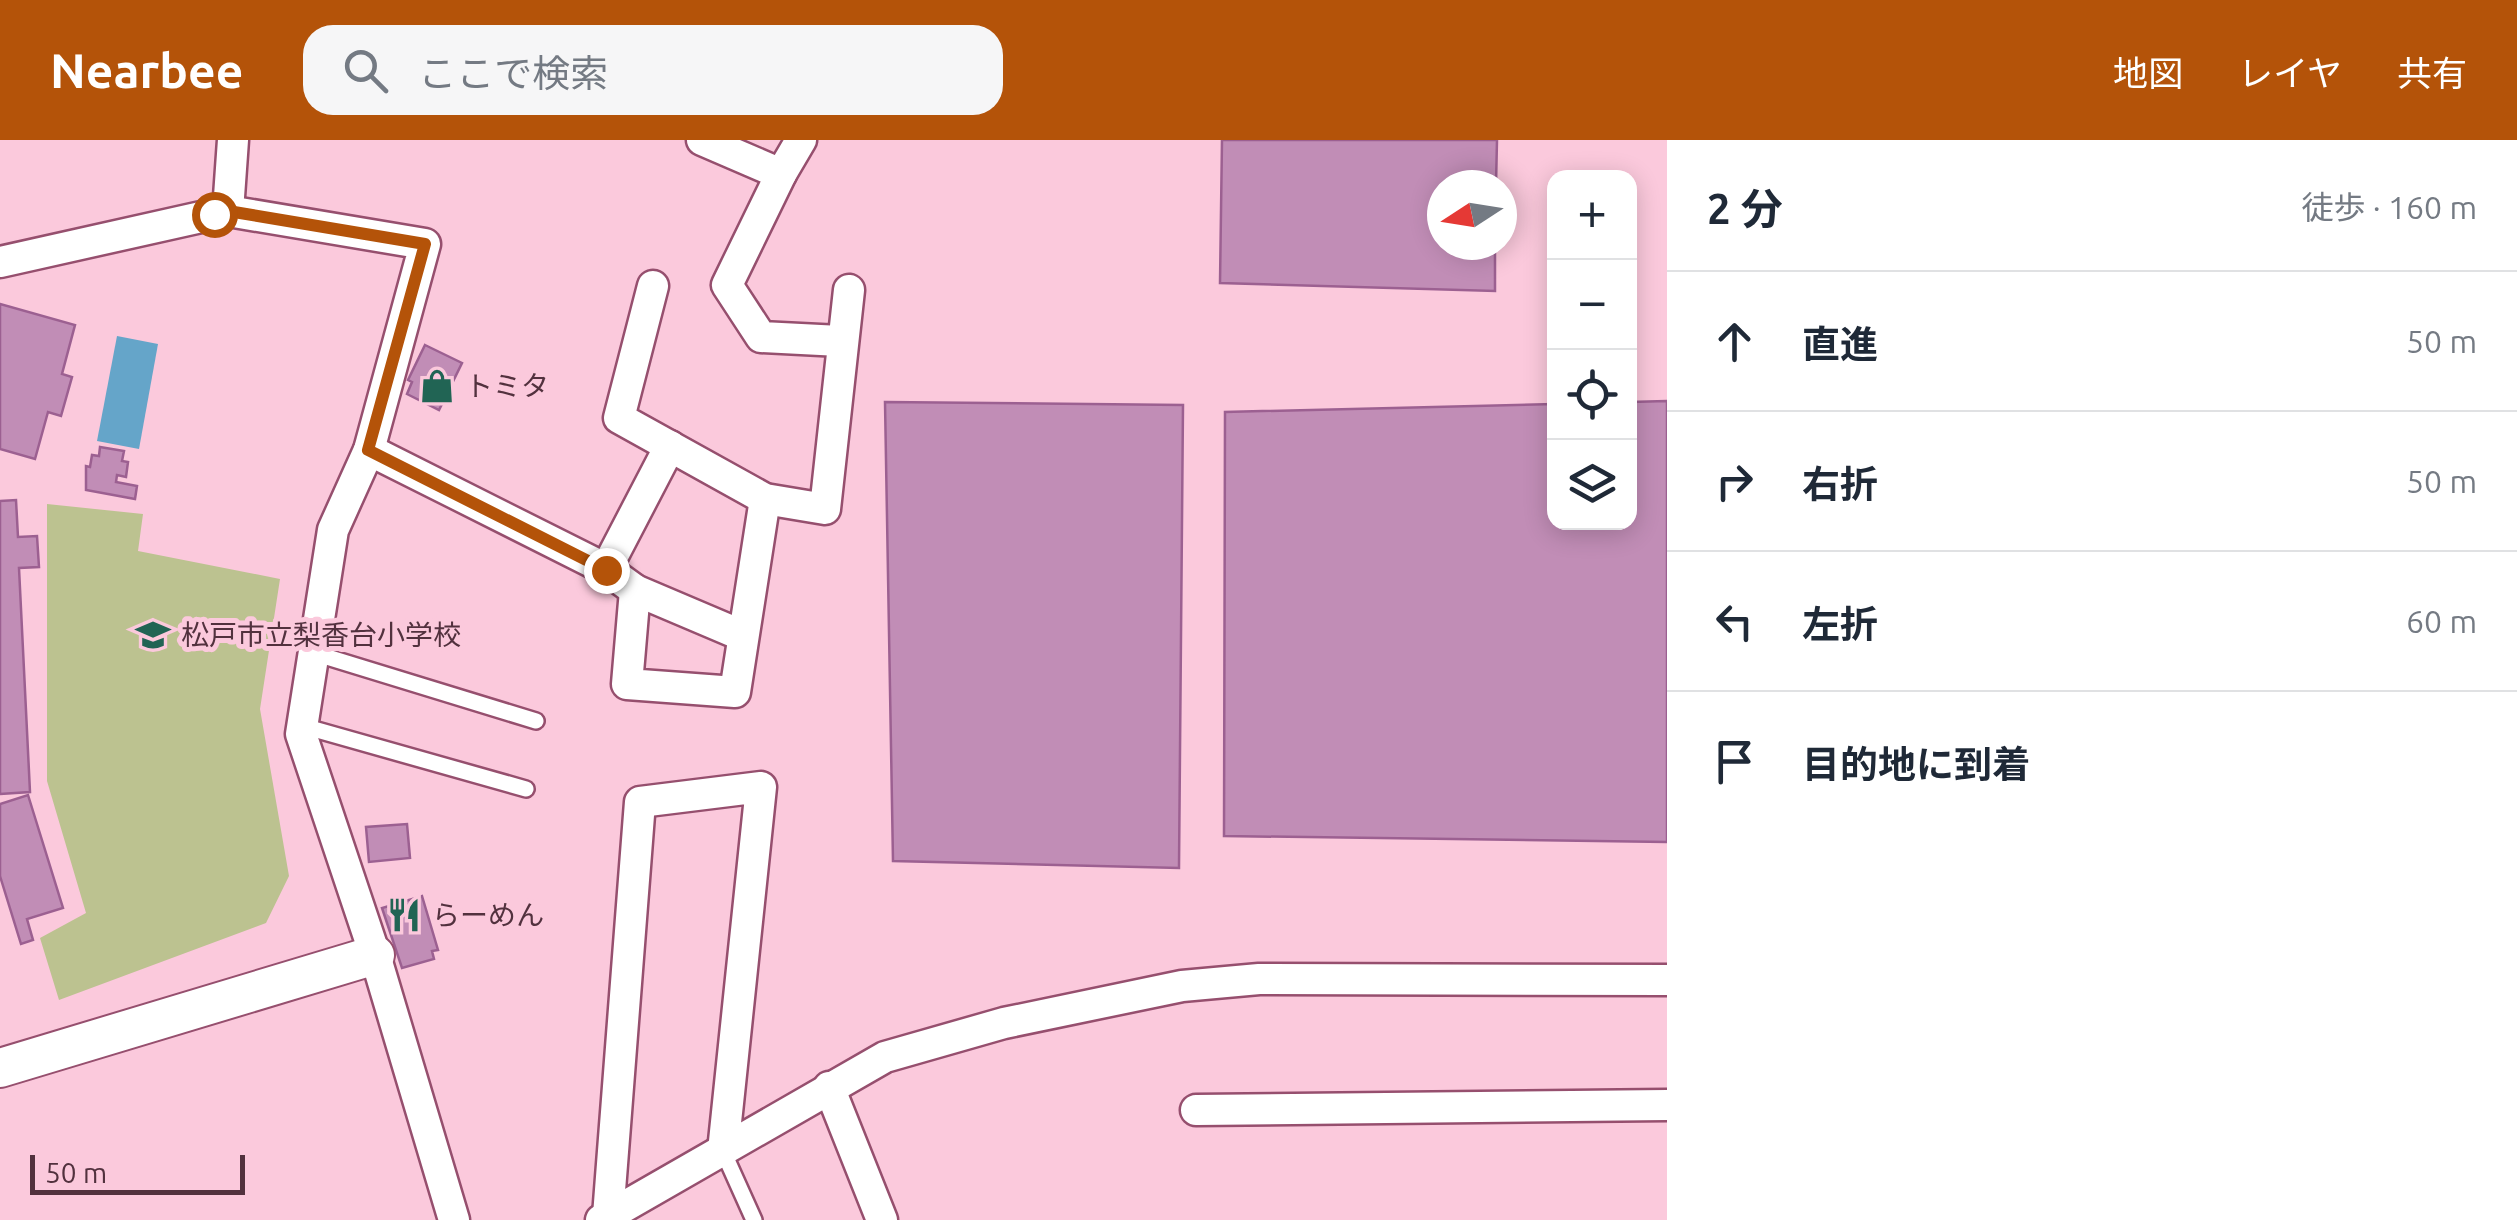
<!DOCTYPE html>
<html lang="ja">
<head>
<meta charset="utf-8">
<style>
	body { margin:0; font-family:Ubuntu,"Noto Sans JP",sans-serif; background:#f6f6f7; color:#1f2937 }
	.controls { position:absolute; right:30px; top:30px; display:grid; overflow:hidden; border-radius:20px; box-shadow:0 5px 25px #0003 }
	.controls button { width:90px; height:90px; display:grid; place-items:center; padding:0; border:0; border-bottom:2px solid #e0e1e3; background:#fff; color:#1f2937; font:50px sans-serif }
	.compass { position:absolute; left:1427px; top:30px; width:90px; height:90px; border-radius:50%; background:#fff; box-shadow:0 5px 25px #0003; rotate:258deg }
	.scale { position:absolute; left:30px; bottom:25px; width:215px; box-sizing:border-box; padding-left:10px; border:5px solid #52313e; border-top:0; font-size:28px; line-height:35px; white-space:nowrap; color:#52313e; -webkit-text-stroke:8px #fbc9dc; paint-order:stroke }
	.stop { position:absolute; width:30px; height:30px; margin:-22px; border:8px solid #b45309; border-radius:50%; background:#fff }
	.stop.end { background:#b45309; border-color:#fff; box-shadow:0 2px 10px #0008 }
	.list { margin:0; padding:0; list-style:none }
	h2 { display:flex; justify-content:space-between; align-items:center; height:130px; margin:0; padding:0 40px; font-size:42px }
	h2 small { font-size:32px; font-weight:400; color:#747a83 }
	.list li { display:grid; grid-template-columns:65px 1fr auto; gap:30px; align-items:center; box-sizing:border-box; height:140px; padding:0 40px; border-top:2px solid #e0e1e3 }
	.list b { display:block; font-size:38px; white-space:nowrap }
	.list em { font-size:32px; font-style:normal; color:#747a83 }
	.icon { flex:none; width:55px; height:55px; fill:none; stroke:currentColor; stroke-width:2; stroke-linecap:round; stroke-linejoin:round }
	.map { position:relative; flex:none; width:1667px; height:1080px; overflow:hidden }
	header { display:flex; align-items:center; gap:60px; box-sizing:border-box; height:140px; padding:0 50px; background:#b45309; color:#fff }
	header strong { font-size:48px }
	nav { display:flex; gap:55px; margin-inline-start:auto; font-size:35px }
	.search { width:700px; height:90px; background:#f6f6f7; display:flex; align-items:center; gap:25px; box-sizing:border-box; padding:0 35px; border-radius:30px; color:#747a83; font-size:38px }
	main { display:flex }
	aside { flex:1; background:#fff }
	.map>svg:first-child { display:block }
</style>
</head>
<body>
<header>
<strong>Nearbee</strong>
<div class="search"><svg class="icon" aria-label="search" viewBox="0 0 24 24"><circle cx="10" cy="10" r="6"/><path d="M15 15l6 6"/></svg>ここで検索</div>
<nav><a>地図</a><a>レイヤ</a><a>共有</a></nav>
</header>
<main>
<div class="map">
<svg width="1667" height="1080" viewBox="0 0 1667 1080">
	<rect width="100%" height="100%" fill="#fbc9dc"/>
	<polygon fill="#bcc290" points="47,364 143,374 138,411 280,439 260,569 289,736 266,783 59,860 40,798 86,773 47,641"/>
	<polygon fill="#65a5c9" points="117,196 158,204 139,309 97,301"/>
	<g fill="#c18db6" stroke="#9c6091" stroke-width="2.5">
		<polygon points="1222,0 1497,0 1496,45 1442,45 1442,105 1495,105 1495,151 1220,143"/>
		<polygon points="0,164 75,185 62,234 72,237 61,276 48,272 35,319 0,309"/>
		<polygon points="425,205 462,223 439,270 407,254 412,242 408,240"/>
		<polygon points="1667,261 1667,702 1224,696 1225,272 1554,264 1554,382 1630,382 1630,262"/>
		<polygon points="885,262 1183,265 1179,728 893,721"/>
		<polygon points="100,307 124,311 122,321 128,322 126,337 117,335 116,342 137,346 135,359 86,350 86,326 90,327 92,315 99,316"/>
		<polygon points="16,360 18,397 37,396 39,427 19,428 30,652 0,654 0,361"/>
		<polygon points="28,655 63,768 27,779 33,800 21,804 0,736 0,664"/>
		<polygon points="407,684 410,718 369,722 366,687"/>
		<polygon points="422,756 438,810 432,811 434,819 402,828 382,768"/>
	</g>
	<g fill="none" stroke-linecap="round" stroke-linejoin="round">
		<g stroke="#964f6e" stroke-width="20">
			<g id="service">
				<polyline points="314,513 536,581"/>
				<polyline points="303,586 526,649"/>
				<polyline points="723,1011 754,1080"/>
			</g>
		</g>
		<g stroke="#964f6e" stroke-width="35">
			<g id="minor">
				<polyline points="702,0 781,34 727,145 761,197 840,201"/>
				<polyline points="781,34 801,0"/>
				<polyline points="228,71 233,0"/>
				<polyline points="0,122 228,71 425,104 369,310 333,390 301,594 375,815 454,1080"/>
				<polyline points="653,146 619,278 765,359 825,369 849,150"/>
				<polyline points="369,310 606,429 635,450 741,495"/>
				<polyline points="606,429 670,306"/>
				<polyline points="635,450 627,544 735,552 765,359"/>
				<polyline points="829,947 882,1080"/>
				<polyline points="1196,970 1667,965"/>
				<polyline points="608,1076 640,662 761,647 723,1011"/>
				<polyline points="601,1080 885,917 1004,883 1182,846 1259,839 1667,840"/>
			</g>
		</g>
		<g stroke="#964f6e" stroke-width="42">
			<polyline id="tertiary" points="0,928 375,815"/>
		</g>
		<use href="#service" stroke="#fff" stroke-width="15"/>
		<use href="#minor" stroke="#fff" stroke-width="30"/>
		<use href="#tertiary" stroke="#fff" stroke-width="38"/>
	</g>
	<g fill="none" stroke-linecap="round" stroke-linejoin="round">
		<polyline stroke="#b45309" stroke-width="12" points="214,74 228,71 425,104 368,310 606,430"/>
	</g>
	<defs>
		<g id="shop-bare" transform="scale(2.7)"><path d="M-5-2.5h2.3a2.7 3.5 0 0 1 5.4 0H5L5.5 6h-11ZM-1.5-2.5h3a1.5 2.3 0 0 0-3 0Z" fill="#216454" stroke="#fbc9dc" stroke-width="2.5" paint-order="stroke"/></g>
		<g id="school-bare" transform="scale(2.7)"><path d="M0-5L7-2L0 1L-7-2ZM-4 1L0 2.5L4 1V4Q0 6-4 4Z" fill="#216454" stroke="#fbc9dc" stroke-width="2.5" paint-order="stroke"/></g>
		<g id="restaurant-bare" transform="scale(2.7)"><path d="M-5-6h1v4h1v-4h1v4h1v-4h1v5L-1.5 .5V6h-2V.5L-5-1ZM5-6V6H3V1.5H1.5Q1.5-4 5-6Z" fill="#216454" stroke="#fbc9dc" stroke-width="2.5" paint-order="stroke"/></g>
	</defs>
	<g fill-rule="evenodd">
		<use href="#shop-bare" x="437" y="246"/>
		<use href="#school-bare" x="153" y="495"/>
		<use href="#restaurant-bare" x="404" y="775"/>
	</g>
	<g text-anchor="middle" stroke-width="10" stroke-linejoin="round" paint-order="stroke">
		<g font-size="28" fill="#52313e" stroke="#fbc9dc" text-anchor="start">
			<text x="465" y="256">トミタ</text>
			<text x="181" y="505">松戸市立梨香台小学校</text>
			<text x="432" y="785">らーめん</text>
		</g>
	</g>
</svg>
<div class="controls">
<button>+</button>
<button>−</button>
<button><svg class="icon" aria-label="locate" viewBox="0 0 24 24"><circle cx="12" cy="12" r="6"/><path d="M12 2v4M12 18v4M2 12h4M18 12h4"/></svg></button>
<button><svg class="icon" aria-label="layers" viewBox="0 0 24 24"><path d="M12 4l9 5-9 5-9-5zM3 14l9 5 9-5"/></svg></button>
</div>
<svg class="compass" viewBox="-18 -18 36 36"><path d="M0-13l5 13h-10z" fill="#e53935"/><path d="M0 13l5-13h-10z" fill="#747a83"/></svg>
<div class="scale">50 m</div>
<div class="stop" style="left:214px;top:74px"></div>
<div class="stop end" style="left:606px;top:430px"></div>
</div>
<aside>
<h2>2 分<small>徒歩 · 160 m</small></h2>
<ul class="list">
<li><svg class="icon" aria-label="ahead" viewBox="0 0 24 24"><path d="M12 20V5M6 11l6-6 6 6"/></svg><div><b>直進</b></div><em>50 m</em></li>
<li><svg class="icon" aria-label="right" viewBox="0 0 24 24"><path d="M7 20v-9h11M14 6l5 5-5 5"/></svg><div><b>右折</b></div><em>50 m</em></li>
<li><svg class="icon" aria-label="left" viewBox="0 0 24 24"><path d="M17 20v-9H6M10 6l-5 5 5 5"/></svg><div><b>左折</b></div><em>60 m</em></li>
<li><svg class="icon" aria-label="arrive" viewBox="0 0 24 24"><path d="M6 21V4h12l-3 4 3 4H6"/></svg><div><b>目的地に到着</b></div></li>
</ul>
</aside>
</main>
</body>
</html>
